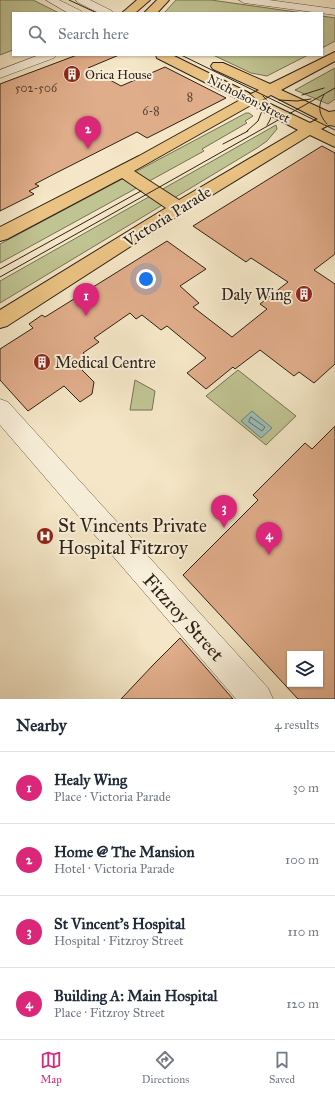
<!DOCTYPE html>
<html lang="en">
<head>
<meta charset="utf-8">
<style>
	body { margin:0; font-family:"IM FELL Great Primer",serif; background:#f2f2f3; color:#1f2937 }
	.controls { position:absolute; right:12px; bottom:12px; display:grid; overflow:hidden; border-radius:0px; box-shadow:0 1px 3px #0004 }
	.controls button { width:36px; height:36px; display:grid; place-items:center; padding:0; border:0; border-bottom:1px solid #e0e1e3; background:#fff; color:#1f2937; font:20px sans-serif }
	.you { position:absolute; left:146px; top:279px; width:14px; height:14px; margin:-10px; border:3px solid #fff; border-radius:50%; background:#1a73e8; box-shadow:0 0 0 6px #1a73e833 }
	.badge { display:grid; place-items:center; width:26px; height:26px; border-radius:50%; background:#db2777; color:#fff; font-size:13px; font-weight:700 }
	.pin { position:absolute; translate:-50% -33px; filter:drop-shadow(0 1px 2px #0008) }
	.pin::after { content:''; position:absolute; top:21px; width:14px; height:12px; background:inherit; clip-path:polygon(0 0,100% 0,50% 100%) }
	.list { margin:0; padding:0; list-style:none }
	h2 { display:flex; justify-content:space-between; align-items:center; height:52px; margin:0; padding:0 16px; font-size:17px }
	h2 small { font-size:13px; font-weight:400; color:#747a83 }
	.list li { display:grid; grid-template-columns:26px 1fr auto; gap:12px; align-items:center; box-sizing:border-box; height:72px; padding:0 16px; border-top:1px solid #e0e1e3 }
	.list b { display:block; font-size:15px; white-space:nowrap }
	.list p { margin:0; font-size:13px; white-space:nowrap; color:#747a83 }
	.list em { font-size:13px; font-style:normal; color:#747a83 }
	.icon { flex:none; width:22px; height:22px; fill:none; stroke:currentColor; stroke-width:2; stroke-linecap:round; stroke-linejoin:round }
	.map { position:relative; flex:none; width:335px; height:699px; overflow:hidden }
	.search { position:absolute; background:#fff; box-shadow:0 1px 3px #0004; left:12px; right:12px; top:12px; height:44px; display:flex; align-items:center; gap:10px; box-sizing:border-box; padding:0 14px; border-radius:0px; color:#747a83; font-size:15px }
	.sheet { height:340px; background:#fff }
	nav { display:flex; justify-content:space-around; align-items:center; box-sizing:border-box; height:56px; border-top:1px solid #e0e1e3; background:#fff; font-size:11px; color:#747a83 }
	nav a { display:grid; justify-items:center; gap:2px }
	nav .on { color:#db2777 }
	.map>svg:first-child { display:block }
</style>
</head>
<body>
<div class="map">
<svg width="335" height="699" viewBox="0 0 335 699">
	<rect width="100%" height="100%" fill="#f4e6c6"/>
	<filter id="stains"><feTurbulence type="fractalNoise" baseFrequency=".005" numOctaves="4"/><feColorMatrix values="0 0 0 0 .2 0 0 0 0 .09 0 0 0 0 .02 0 0 0 .5 -.17"/></filter>
	<radialGradient id="worn" r=".72"><stop offset=".6" stop-color="#630" stop-opacity="0"/><stop offset="1" stop-color="#630" stop-opacity=".3"/></radialGradient>
	<g fill="#c0c392" stroke="#777254">
		<polygon points="0,0 33,0 59,13 13,13 13,50 0,55"/>
		<polygon points="176,0 211,0 303,13 164,13"/>
		<polygon points="322,16 335,18 335,41 322,48"/>
		<polygon points="213,55 308,55 267,76 251,73"/>
		<polygon points="335,68 335,99 328,104 295,90"/>
		<polygon points="246,113 249,113 253,116 245,121 247,123 202,149 204,151 0,263 0,244"/>
		<polygon points="276,125 277,129 267,141 257,148 0,303 0,281"/>
		<polygon points="238,370 296,416 266,445 206,396"/>
		<polygon points="135,380 155,391 152,410 130,410"/>
	</g>
	<polygon fill="#9cbfb9" stroke="#708078" points="252,411 272,428 261,438 241,421"/>
	<g fill="none" stroke-linecap="round" stroke-linejoin="round">
		<polygon stroke="#657068" stroke-width="1" points="251,417 265,427 262,431 249,422"/>
	</g>
	<g fill="#e0ad8a" stroke="#2e2216" fill-rule="evenodd">
		<polygon points="77,55 119,55 88,68 121,86 165,67 226,98 147,138 137,132 56,173 35,184 39,186 29,191 34,194 0,211 0,84"/>
		<polygon points="322,146 335,153 335,254 314,270 335,284 335,364 314,383 299,372 294,376 260,350 235,369 233,367 206,389 187,373 206,358 167,326 161,330 142,315 136,319 130,313 94,338 99,342 83,353 89,358 78,366 94,382 92,394 80,402 64,386 28,411 0,380 0,349 33,328 29,324 42,315 45,317 167,241 206,269 180,286 199,303 193,307 232,337 267,309 260,304 288,282 251,258 246,262 193,226"/>
		<path d="M335,426v273h-37l-115,-124 75,-75 -5,-5 52,-52 7,6zM290,654h30v30h-30z"/>
		<polygon points="180,638 233,699 121,699 154,664"/>
	</g>
	<g fill="none" stroke-linecap="round" stroke-linejoin="round">
		<g stroke="#605342" stroke-width="1">
			<g id="minor">
				<polygon points="46,0 59,0 81,11 83,13 68,13"/>
				<polygon points="76,0 90,0 112,11 114,13 99,13 77,2"/>
				<polygon points="239,0 269,0 335,9 335,15 244,3"/>
				<polygon points="39,55 56,55 54,58 0,78 0,70"/>
				<polygon points="0,399 8,402 268,688 273,699 236,699 0,425"/>
			</g>
		</g>
		<g stroke="#2e2216" stroke-width="2">
			<g id="major">
				<polygon points="137,0 150,0 135,13 122,13"/>
				<polygon points="157,0 169,0 157,13 144,13"/>
				<path d="M335,52v9l-54,29 48,22 6,-1v15l-6,-1 -8,4 14,7v11l-25,-12 -137,84 -166,107 -7,2v-18l166,-102 -44,-30 -115,61 -7,2v-14l139,-71 101,-56 -83,-42 -1,-3h16l79,39 8,-4 -46,-21 -2,-3 2,-3h10l47,21zM271,95l47,24 -8,4 -48,-23zM251,105l47,25 -119,70 -45,-29z"/>
			</g>
		</g>
		<use href="#minor" fill="#f8efda" fill-rule="evenodd"/>
		<use href="#major" fill="#eac383" fill-rule="evenodd"/>
		<g stroke="#2e2216" stroke-width="1">
			<polyline points="69,0 97,13"/>
			<polyline points="181,55 335,130"/>
			<polyline points="247,91 258,101 262,111 258,121 247,131"/>
			<polyline points="302,95 324,88"/>
			<path d="M324,95c-7,11 -5,20 3,29"/>
			<path d="M263,96c9,9 12,18 4,29"/>
			<polyline points="279,100 297,101 311,99"/>
			<polyline points="223,144 248,131"/>
			<polyline points="0,269 141,191"/>
			<polyline points="0,277 335,88"/>
		</g>
	</g>
	<defs>
		<g id="building-disc" transform="scale(0.9)"><circle r="9.5" fill="#8f2418" stroke="#f8efda"/><path d="M-4-6H4V6H1V3H-1V6H-4ZM-2.5-4.3h1.7v1.8h-1.7ZM.8-4.3h1.7v1.8H.8ZM-2.5-1h1.7V.8h-1.7ZM.8-1h1.7V.8H.8Z" fill="#fff"/></g>
		<g id="hospital-disc" transform="scale(0.9)"><circle r="9.5" fill="#8f2418" stroke="#f8efda"/><path d="M-5-5h3v3.5h4V-5h3V5h-3V1.5h-4V5h-3Z" fill="#fff"/></g>
	</defs>
	<g fill-rule="evenodd">
		<use href="#building-disc" x="72" y="74"/>
		<use href="#building-disc" x="304" y="294"/>
		<use href="#building-disc" x="42" y="362"/>
		<use href="#hospital-disc" x="45" y="536"/>
	</g>
	<g text-anchor="middle" stroke-width="4" stroke-linejoin="round" paint-order="stroke">
		<g font-size="12" fill="#5a4533">
			<text x="36" y="92">502-506</text>
			<text x="190" y="101">8</text>
			<text x="151" y="115">6-8</text>
		</g>
		<g font-size="13" fill="#2e2216" stroke="#f8efda" text-anchor="start">
			<text x="85" y="79">Orica House</text>
		</g>
		<g font-size="13" fill="#2e2216" stroke="#f8efda">
			<text transform="translate(249 98) rotate(27)" y="5">Nicholson Street</text>
		</g>
		<g font-size="16" fill="#2e2216" stroke="#f8efda">
			<text transform="translate(167 216) rotate(-32)" y="6">Victoria Parade</text>
		</g>
		<g font-size="16" fill="#2e2216" stroke="#f8efda" text-anchor="end">
			<text x="291" y="300">Daly Wing</text>
			<text x="55" y="368" text-anchor="start">Medical Centre</text>
		</g>
		<g font-size="19" fill="#2e2216" stroke="#f8efda" text-anchor="start">
			<text x="58" y="532">St Vincents Private<tspan x="58" dy="22">Hospital Fitzroy</tspan></text>
		</g>
		<g font-size="19" fill="#2e2216" stroke="#f8efda">
			<text transform="translate(184 617) rotate(48)" y="7">Fitzroy Street</text>
		</g>
	</g>
	<rect width="100%" height="100%" filter="url(#stains)"/>
	<rect width="100%" height="100%" fill="url(#worn)"/>
</svg>
<div class="controls">
<button><svg class="icon" aria-label="layers" viewBox="0 0 24 24"><path d="M12 4l9 5-9 5-9-5zM3 14l9 5 9-5"/></svg></button>
</div>
<div class="you"></div>
<div class="pin badge" style="left:86px;top:316px">1</div>
<div class="pin badge" style="left:88px;top:149px">2</div>
<div class="pin badge" style="left:224px;top:528px">3</div>
<div class="pin badge" style="left:269px;top:555px">4</div>
<div class="search"><svg class="icon" aria-label="search" viewBox="0 0 24 24"><circle cx="10" cy="10" r="6"/><path d="M15 15l6 6"/></svg>Search here</div>
</div>
<section class="sheet">
<h2>Nearby<small>4 results</small></h2>
<ul class="list">
<li><span class="badge">1</span><div><b>Healy Wing</b><p>Place · Victoria Parade</p></div><em>30 m</em></li>
<li><span class="badge">2</span><div><b>Home @ The Mansion</b><p>Hotel · Victoria Parade</p></div><em>100 m</em></li>
<li><span class="badge">3</span><div><b>St Vincent's Hospital</b><p>Hospital · Fitzroy Street</p></div><em>110 m</em></li>
<li><span class="badge">4</span><div><b>Building A: Main Hospital</b><p>Place · Fitzroy Street</p></div><em>120 m</em></li>
</ul>
</section>
<nav>
<a class="on"><svg class="icon" aria-label="map" viewBox="0 0 24 24"><path d="M3 6l6-2 6 2 6-2v14l-6 2-6-2-6 2zM9 4v14M15 6v14"/></svg>Map</a>
<a><svg class="icon" aria-label="directions" viewBox="0 0 24 24"><path d="M12 3l9 9-9 9-9-9zM9 14v-3h6M13 9l2 2-2 2"/></svg>Directions</a>
<a><svg class="icon" aria-label="saved" viewBox="0 0 24 24"><path d="M7 4h10v16l-5-4-5 4z"/></svg>Saved</a>
</nav>
</body>
</html>
